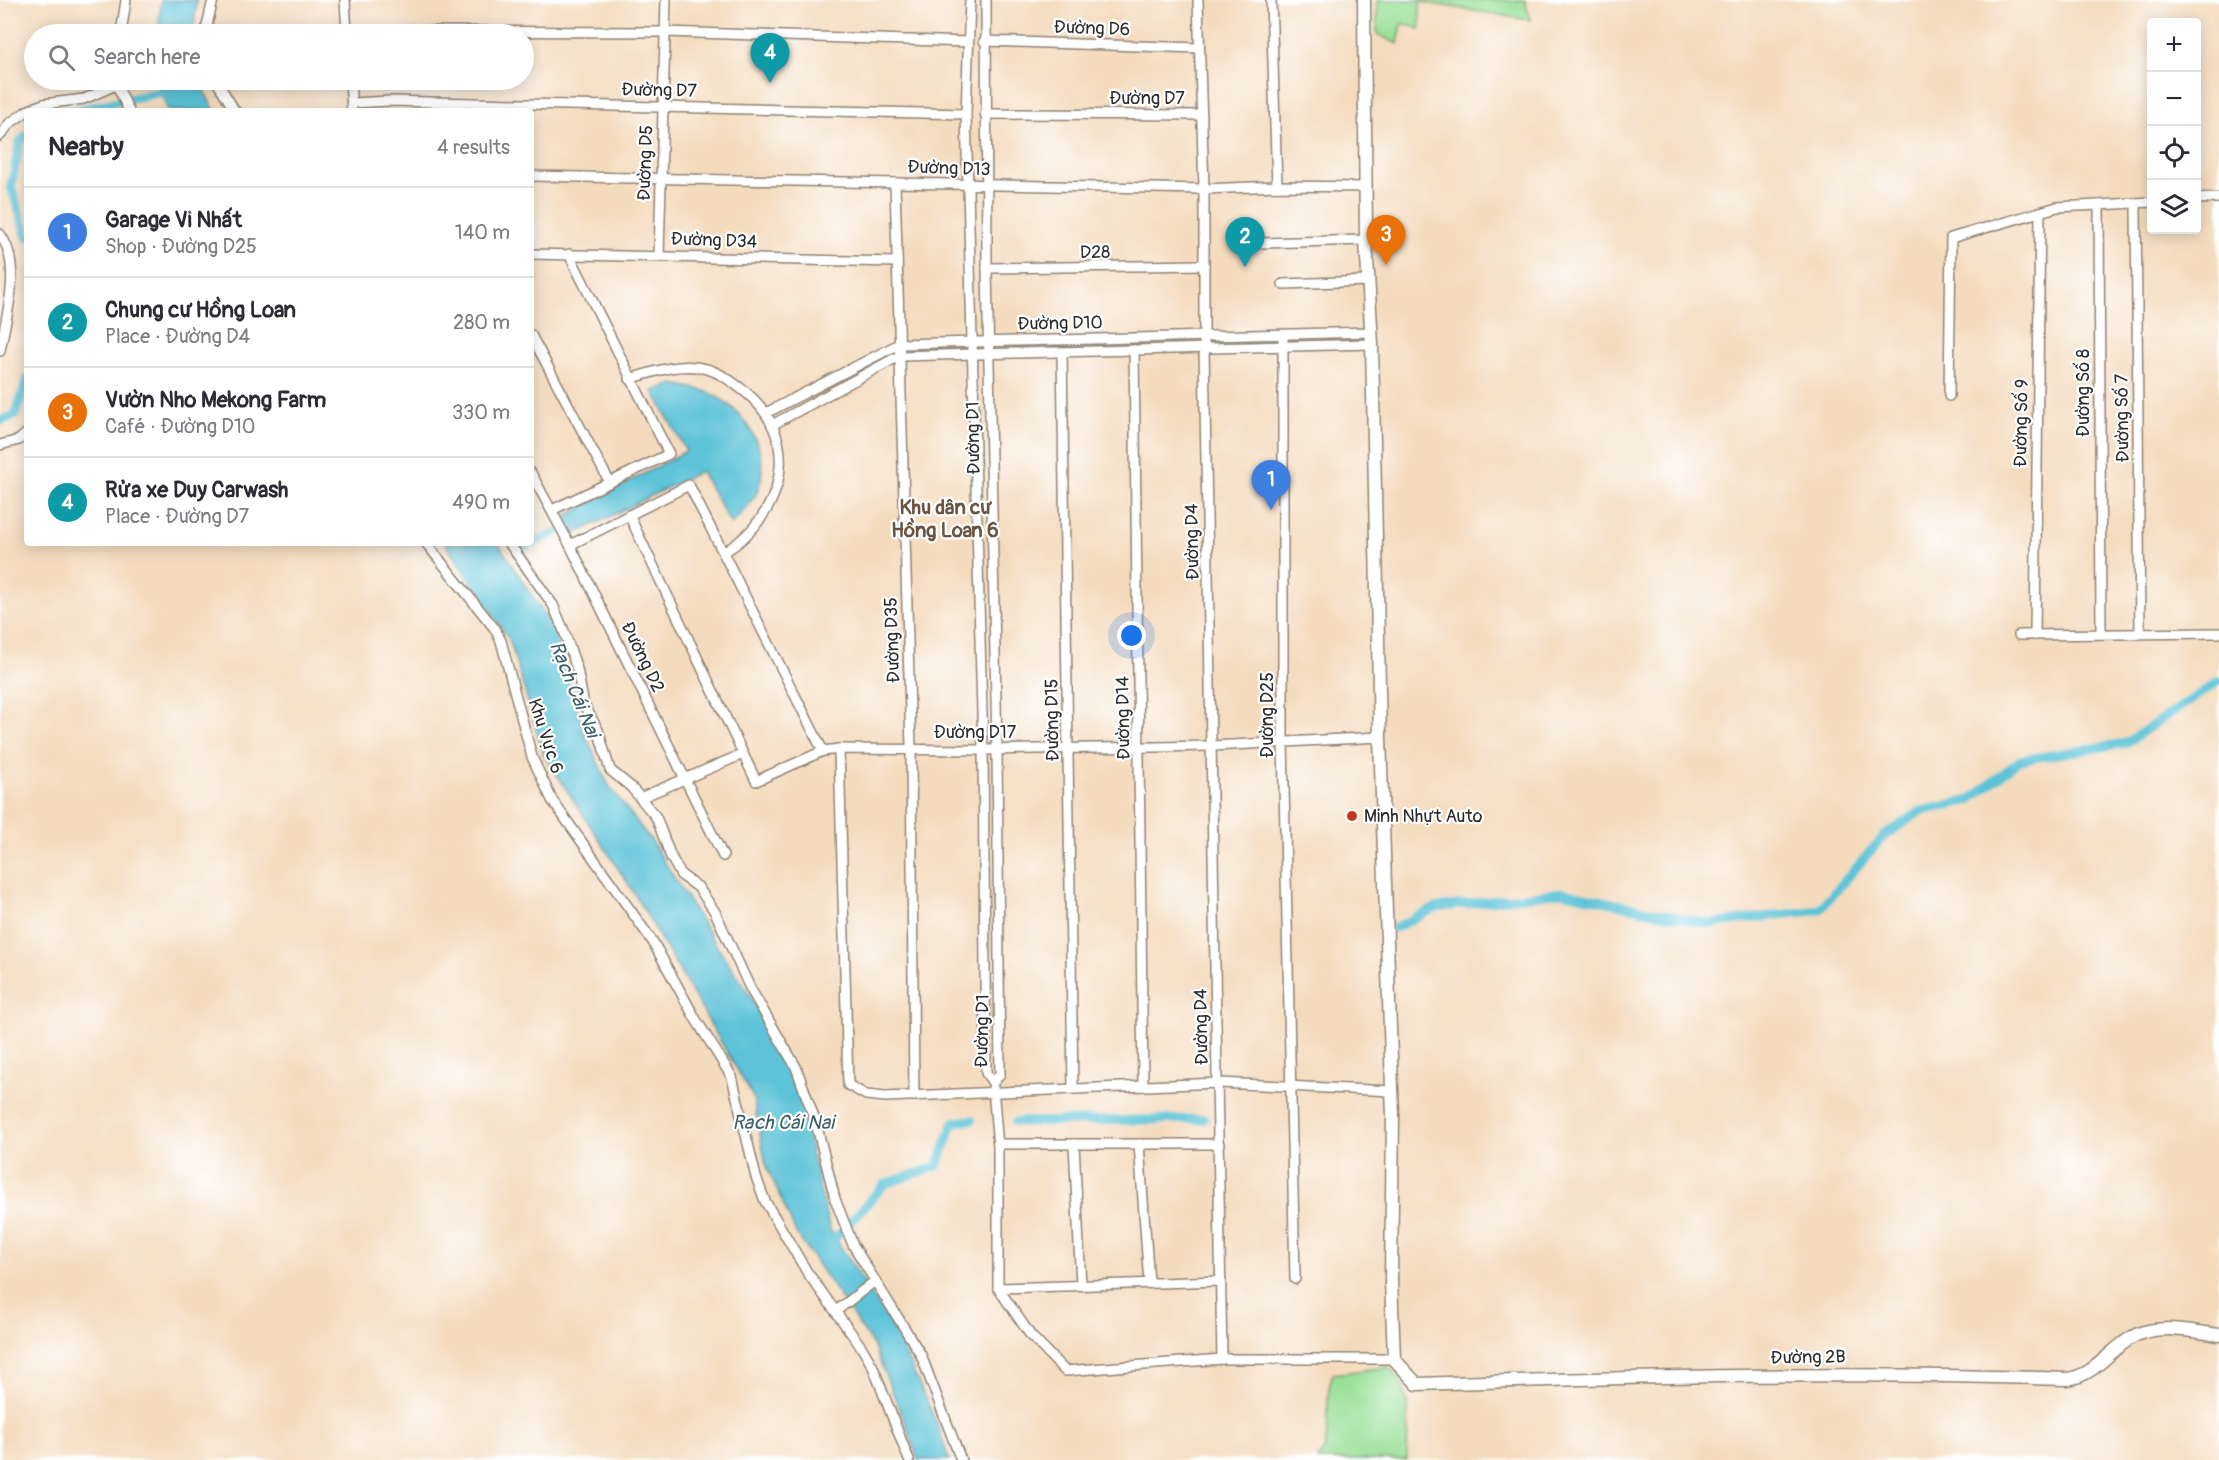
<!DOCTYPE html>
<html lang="en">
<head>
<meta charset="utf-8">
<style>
	body { margin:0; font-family:Pangolin,sans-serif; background:#f2f2f3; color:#2b2b33 }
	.controls { position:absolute; right:18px; top:18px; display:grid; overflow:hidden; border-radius:6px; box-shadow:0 3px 15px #0003 }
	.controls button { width:54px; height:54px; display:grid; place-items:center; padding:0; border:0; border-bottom:2px solid #e1e1e2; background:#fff; color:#2b2b33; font:30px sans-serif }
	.you { position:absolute; left:1132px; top:636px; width:21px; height:21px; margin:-15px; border:4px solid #fff; border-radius:50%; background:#1a73e8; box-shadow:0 0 0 9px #1a73e833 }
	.badge { display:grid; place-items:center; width:39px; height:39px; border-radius:50%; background:#c8321e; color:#fff; font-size:20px; font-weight:700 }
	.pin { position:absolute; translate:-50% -50px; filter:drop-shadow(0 2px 3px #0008) }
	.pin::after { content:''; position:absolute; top:32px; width:21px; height:18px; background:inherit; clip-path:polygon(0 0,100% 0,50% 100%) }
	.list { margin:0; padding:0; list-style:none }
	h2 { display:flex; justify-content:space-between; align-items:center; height:78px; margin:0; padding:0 24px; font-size:26px }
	h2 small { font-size:20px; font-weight:400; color:#7c7c81 }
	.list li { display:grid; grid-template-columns:39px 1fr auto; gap:18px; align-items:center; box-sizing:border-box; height:90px; padding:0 24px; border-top:2px solid #e1e1e2 }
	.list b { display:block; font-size:22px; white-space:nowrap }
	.list p { margin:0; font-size:20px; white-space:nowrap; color:#7c7c81 }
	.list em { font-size:20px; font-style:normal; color:#7c7c81 }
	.icon { flex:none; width:33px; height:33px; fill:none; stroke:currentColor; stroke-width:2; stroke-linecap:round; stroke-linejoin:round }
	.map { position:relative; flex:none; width:2219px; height:1460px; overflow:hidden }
	.search { position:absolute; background:#fff; box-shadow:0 3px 15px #0003; left:24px; top:24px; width:510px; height:66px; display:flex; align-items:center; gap:15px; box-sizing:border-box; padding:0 21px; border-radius:33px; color:#7c7c81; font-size:22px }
	.panel { position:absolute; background:#fff; box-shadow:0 3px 15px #0003; left:24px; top:108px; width:510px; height:438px; border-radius:6px }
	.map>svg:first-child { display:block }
</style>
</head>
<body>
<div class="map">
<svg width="2219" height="1460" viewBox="0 0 2219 1460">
	<rect width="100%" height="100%" fill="#fff"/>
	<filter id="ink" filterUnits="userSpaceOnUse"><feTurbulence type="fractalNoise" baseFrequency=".0167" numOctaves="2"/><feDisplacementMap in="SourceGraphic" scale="12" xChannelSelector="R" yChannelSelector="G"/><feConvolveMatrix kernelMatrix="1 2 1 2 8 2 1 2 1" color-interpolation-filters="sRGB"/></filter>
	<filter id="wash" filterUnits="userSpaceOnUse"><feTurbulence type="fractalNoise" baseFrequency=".008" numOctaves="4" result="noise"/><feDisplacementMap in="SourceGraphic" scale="24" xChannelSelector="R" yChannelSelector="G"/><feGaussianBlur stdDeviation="1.35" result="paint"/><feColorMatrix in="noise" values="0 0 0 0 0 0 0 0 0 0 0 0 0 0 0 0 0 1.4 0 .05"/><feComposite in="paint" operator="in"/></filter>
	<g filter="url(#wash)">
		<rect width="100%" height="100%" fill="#f4dbbe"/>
		<g fill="#99df97" stroke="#628561" stroke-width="1.5">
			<polygon points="1377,0 1420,0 1420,29 1402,23 1398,44 1377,34"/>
			<polygon points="1421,0 1525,0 1530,20 1421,2"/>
			<path d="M1388,1367c27,23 19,61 19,93h-89c18,-24 3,-60 15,-86z"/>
		</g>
		<g fill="#5bc3d8" stroke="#437782" stroke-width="1.5">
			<polygon points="161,0 197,0 193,34 158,34"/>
			<polygon points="156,80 198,80 215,111 168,111"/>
			<path d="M674,384c11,3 26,4 36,9 36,18 63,60 47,99 -5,12 -18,23 -26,33l-30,-54 -124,62 -11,-17 120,-65 -33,-60z"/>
			<polygon points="445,543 498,543 555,631 583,730 609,786 651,840 718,948 745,987 777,1045 806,1115 811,1152 830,1230 894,1329 939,1428 949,1460 918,1460 907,1427 873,1345 796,1233 766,1165 753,1097 631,888 544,755 509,639"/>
		</g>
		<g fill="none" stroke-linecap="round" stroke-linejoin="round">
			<g stroke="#5bc3d8" stroke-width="9">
				<polyline points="73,111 170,90"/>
				<polyline points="27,135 20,142 11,186 27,237"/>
				<polyline points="0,421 15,415 27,380"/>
				<polyline points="568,526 571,524"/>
				<polyline points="522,548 555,533"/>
				<polyline points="1395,928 1435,908 1562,892 1708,924 1819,910 1884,836 1921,811 1970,800 2020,760 2126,743 2219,681"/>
				<polyline points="1016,1122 1204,1119"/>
				<polyline points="829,1245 885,1184 937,1166 954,1122 972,1120"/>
			</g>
		</g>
	</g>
	<g filter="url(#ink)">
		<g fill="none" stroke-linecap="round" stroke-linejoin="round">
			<g stroke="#908374" stroke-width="12">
				<g id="minor">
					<polyline points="345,0 347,34"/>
					<polyline points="970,0 966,114 983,750 986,1073 993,1083 1000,1074 997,749 987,268 986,0"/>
					<polyline points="1198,0 1204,189 1204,347 1222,1359"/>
					<polyline points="1271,0 1277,186"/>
					<polyline points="121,34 126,0"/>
					<polyline points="205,34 213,0"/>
					<polyline points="347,34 395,31 666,32 968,42"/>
					<polyline points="984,41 1199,48"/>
					<polyline points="216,80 235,111"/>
					<polyline points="350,80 352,111"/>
					<polyline points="115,81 129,111"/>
					<polyline points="352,103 389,101 966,114"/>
					<polyline points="27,111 43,104 84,99 116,85"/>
					<polyline points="985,114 1202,115"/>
					<polyline points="0,136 9,124 27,111"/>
					<polyline points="531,176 1204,189 1277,186 1366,187"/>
					<polyline points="895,183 911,748 914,1096"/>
					<polyline points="2196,199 2219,198"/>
					<polyline points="2136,203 2140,634"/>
					<path d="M0,234c23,32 6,81 0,117"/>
					<polyline points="1262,243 1366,240"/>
					<polyline points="531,254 897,262"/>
					<polyline points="659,255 666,0"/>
					<polyline points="987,268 1204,265"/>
					<polyline points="1283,284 1368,281"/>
					<polyline points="531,335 609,481"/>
					<polyline points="1283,335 1283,741 1295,1279"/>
					<polyline points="1134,350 1143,1086"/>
					<polyline points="1062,352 1073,1088"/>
					<path d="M630,379c25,-8 51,-17 77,-10 11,3 23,11 32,18 66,47 47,128 -16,166"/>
					<polyline points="1949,396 1951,238 2057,207 2099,205"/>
					<polyline points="766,413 899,344 1371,332"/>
					<polyline points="772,425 899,356 1372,344"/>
					<polyline points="0,445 19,440 27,433"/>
					<polyline points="531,473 570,545 723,856"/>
					<polyline points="552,510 669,454 569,254"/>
					<polyline points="629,515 756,781 823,751 839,749 983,750 1212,746 1380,737"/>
					<polyline points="426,543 495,629 501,641 532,757 552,800 653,942 695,1018 732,1077 756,1177 765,1201 807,1272 862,1348 873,1367 909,1460"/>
					<polyline points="509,543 553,605 564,631 577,669 584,705 598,730 610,770 631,787 656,817 671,857 681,875 698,887 715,912 750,988 796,1067 816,1123 835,1199 853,1245 921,1355 961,1460"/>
					<polyline points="570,545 689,485 823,751"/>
					<polyline points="2101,634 2099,205 2152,202"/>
					<polyline points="2019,635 2219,633"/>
					<polyline points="2035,635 2040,212"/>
					<polyline points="839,749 848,1085 866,1095 885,1097 1218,1083 1392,1091"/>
					<polyline points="640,798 743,754"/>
					<polyline points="993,1088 998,1147 998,1288 1031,1336 1065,1371 1222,1359 1394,1359"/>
					<polyline points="998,1144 1219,1144"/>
					<polyline points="1074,1144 1081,1285"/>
					<polyline points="1139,1144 1149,1283"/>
					<polyline points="998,1288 1221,1281"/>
					<polyline points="836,1311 875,1281"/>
				</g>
			</g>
			<g stroke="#908374" stroke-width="15">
				<path id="tertiary" d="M1364,0l2,240 6,104 8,393 13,379 -2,164 3,79 23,25c217,-7 434,-13 650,-5 29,-3 44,-32 69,-44 26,-11 57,-4 83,0"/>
			</g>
			<use href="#minor" stroke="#fff" stroke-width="9"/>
			<use href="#tertiary" stroke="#fff" stroke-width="12"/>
		</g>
	</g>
	<circle fill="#c8321e" stroke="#fff" stroke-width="2" cx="1352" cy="816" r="6"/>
	<g text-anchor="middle" stroke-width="4.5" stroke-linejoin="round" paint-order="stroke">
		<g font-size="18" fill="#2b2b2b" stroke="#fff">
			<text transform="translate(1092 28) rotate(2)" y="6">Đường D6</text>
			<text transform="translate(659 90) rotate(1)" y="6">Đường D7</text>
			<text x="1147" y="104">Đường D7</text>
			<text transform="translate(645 163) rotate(-88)" y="6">Đường D5</text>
			<text transform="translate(949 168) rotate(2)" y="6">Đường D13</text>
			<text transform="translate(714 240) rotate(2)" y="6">Đường D34</text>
			<text transform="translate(1095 252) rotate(-1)" y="6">D28</text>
			<text transform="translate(1060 323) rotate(-1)" y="6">Đường D10</text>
			<text transform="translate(2083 393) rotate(-90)" y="6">Đường Số 8</text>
			<text transform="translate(2122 418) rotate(-91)" y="6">Đường Số 7</text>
			<text transform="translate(2021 423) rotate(-89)" y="6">Đường Số 9</text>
			<text transform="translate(973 438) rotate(-91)" y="6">Đường D1</text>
			<text transform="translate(1192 542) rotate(-91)" y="6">Đường D4</text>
			<text transform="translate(892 640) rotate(-92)" y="6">Đường D35</text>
			<text transform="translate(643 657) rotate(64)" y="6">Đường D2</text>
			<text transform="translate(1267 715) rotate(-90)" y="6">Đường D25</text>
			<text transform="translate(1123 718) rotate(-91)" y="6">Đường D14</text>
			<text transform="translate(1052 720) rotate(-91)" y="6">Đường D15</text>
			<text x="975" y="738">Đường D17</text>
			<text transform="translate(546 736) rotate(72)" y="6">Khu Vực 6</text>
			<text transform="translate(1201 1027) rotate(-91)" y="6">Đường D4</text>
			<text transform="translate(982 1031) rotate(-89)" y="6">Đường D1</text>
			<text transform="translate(1808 1357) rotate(-1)" y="6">Đường 2B</text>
		</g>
		<g font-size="18" fill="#2b2b2b" stroke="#fff" text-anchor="start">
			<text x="1364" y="822">Minh Nhựt Auto</text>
		</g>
		<g font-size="20" font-weight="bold" fill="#69533e" stroke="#fff">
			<text x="945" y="514">Khu dân cư<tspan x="945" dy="23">Hồng Loan 6</tspan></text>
		</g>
		<g font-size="20" font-style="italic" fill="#3c6068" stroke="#fff">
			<text transform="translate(575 689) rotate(68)" y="7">Rạch Cái Nai</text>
			<text x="783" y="1129">Rạch Cái Nai</text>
		</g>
	</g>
</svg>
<div class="controls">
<button>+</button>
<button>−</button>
<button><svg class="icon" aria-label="locate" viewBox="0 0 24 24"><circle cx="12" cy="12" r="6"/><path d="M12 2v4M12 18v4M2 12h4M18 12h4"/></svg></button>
<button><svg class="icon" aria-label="layers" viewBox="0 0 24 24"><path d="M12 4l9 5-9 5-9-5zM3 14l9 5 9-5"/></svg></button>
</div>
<div class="you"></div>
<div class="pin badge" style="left:1271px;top:510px;background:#3f7fe0">1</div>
<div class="pin badge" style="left:1245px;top:267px;background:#0f9aa8">2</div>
<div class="pin badge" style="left:1386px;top:265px;background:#e8710a">3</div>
<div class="pin badge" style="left:770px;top:83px;background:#0f9aa8">4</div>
<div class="search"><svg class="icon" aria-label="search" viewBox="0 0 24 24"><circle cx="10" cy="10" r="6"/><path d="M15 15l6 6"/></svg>Search here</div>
<section class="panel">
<h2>Nearby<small>4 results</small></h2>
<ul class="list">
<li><span class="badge" style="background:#3f7fe0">1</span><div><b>Garage Vi Nhất</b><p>Shop · Đường D25</p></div><em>140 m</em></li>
<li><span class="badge" style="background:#0f9aa8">2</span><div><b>Chung cư Hồng Loan</b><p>Place · Đường D4</p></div><em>280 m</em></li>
<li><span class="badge" style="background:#e8710a">3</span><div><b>Vườn Nho Mekong Farm</b><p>Café · Đường D10</p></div><em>330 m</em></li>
<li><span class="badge" style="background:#0f9aa8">4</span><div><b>Rửa xe Duy Carwash</b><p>Place · Đường D7</p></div><em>490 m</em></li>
</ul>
</section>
</div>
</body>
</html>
